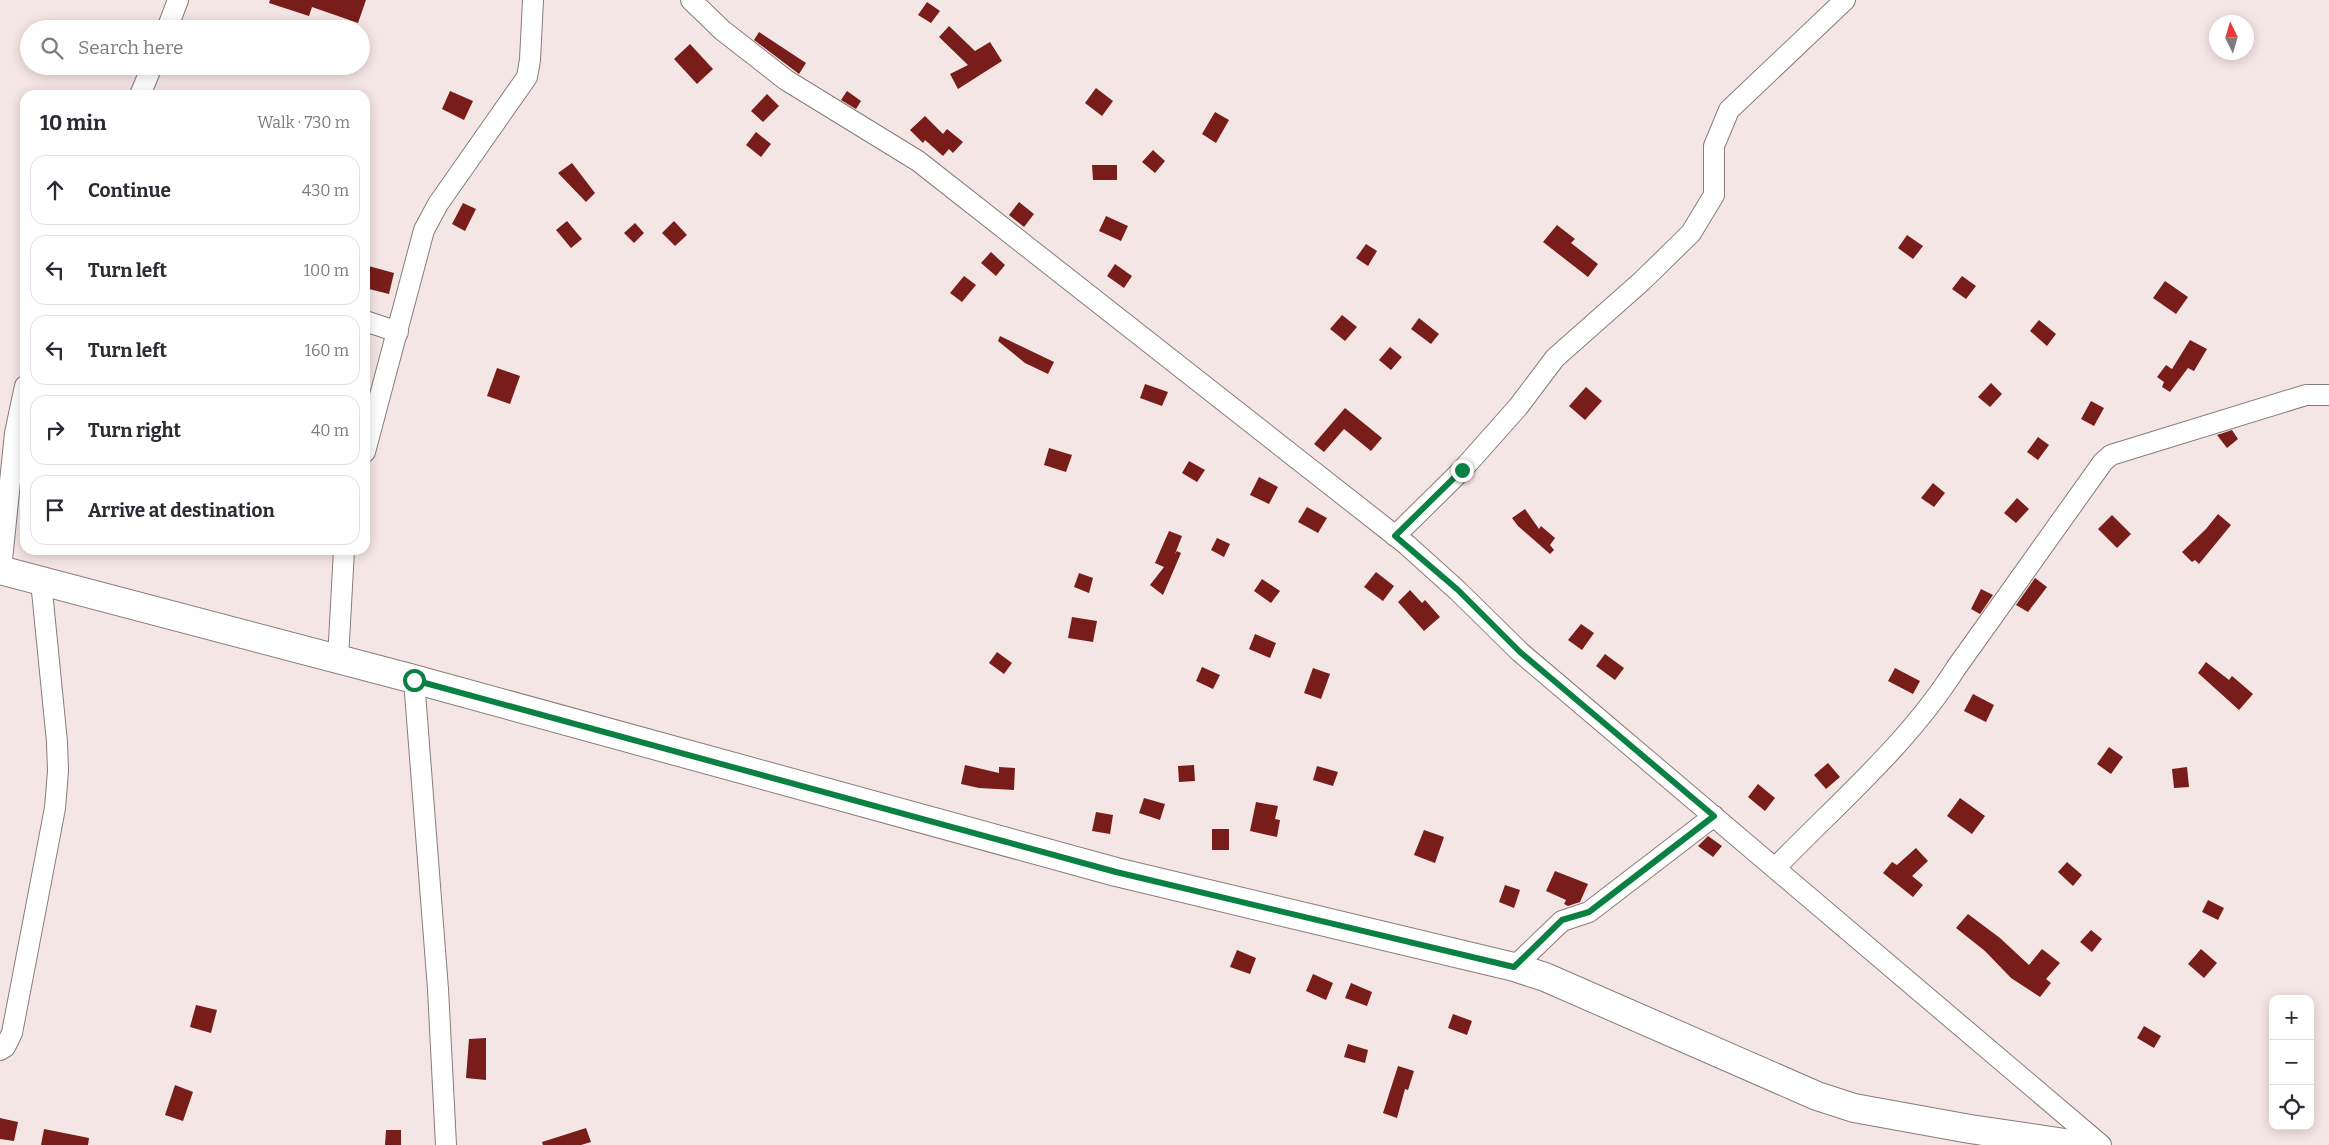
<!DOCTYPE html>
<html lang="en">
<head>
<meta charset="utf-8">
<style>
	body { margin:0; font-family:Bitter,serif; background:#f7f7f7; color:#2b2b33 }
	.controls { position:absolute; right:15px; bottom:15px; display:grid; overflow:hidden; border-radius:10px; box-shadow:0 2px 12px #0003 }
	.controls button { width:45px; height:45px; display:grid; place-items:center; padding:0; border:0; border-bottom:1px solid #e1e1e2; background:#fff; color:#2b2b33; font:25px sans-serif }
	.compass { position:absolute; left:2209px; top:15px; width:45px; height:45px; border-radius:50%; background:#fff; box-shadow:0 2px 12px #0003; rotate:355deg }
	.stop { position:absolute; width:15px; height:15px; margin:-11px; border:4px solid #0b8043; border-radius:50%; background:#fff }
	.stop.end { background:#0b8043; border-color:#fff; box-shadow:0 1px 5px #0008 }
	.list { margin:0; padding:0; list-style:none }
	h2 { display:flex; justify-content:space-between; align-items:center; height:65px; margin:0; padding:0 20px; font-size:21px }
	h2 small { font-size:16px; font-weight:400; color:#7c7c81 }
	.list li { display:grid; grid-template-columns:32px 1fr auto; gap:15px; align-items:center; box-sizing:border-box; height:70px; margin:0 10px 10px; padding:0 10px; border:1px solid #e1e1e2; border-radius:15px }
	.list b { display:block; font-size:19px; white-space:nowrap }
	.list em { font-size:16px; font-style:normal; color:#7c7c81 }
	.icon { flex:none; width:28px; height:28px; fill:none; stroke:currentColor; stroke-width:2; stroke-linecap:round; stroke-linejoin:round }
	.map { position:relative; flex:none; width:2329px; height:1145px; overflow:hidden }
	.search { position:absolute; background:#fff; box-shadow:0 2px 12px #0003; left:20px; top:20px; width:350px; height:55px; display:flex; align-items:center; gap:12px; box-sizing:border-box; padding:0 18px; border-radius:28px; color:#7c7c81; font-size:19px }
	.panel { position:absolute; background:#fff; box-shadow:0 2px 12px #0003; left:20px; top:90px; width:350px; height:465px; border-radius:15px }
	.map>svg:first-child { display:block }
</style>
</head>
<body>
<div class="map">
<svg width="2329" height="1145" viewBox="0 0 2329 1145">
	<rect width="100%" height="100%" fill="#f4e6e4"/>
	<g fill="#781d19">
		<polygon points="270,0 366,0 358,23 312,7 309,16 269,3"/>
		<polygon points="927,2 940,11 931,23 918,15"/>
		<polygon points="949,26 975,51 990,42 1002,61 958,89 950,74 968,65 939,37"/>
		<polygon points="759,32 806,63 799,74 754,40"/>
		<polygon points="690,44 713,69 697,84 674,59"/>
		<polygon points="1096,88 1113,101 1102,116 1085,103"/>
		<polygon points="450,91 473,101 464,120 442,109"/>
		<polygon points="847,91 861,101 856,109 841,100"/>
		<polygon points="767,94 779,106 763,122 751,111"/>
		<polygon points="1215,112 1229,120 1216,143 1202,134"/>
		<polygon points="925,116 943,134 947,129 963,142 953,153 949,149 943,156 925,140 923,143 910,130"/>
		<polygon points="756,132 771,144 761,157 746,145"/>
		<polygon points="1153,150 1165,161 1155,173 1142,162"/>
		<polygon points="572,163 595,193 586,202 558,173"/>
		<polygon points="1092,165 1117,165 1117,180 1093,180"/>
		<polygon points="1019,202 1034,214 1024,227 1009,215"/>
		<polygon points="463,203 476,209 465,231 452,224"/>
		<polygon points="1106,216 1128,226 1121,241 1099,231"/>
		<polygon points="567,221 582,239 571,248 556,230"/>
		<polygon points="674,221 687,235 675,246 662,233"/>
		<polygon points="635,223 644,233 634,243 624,233"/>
		<polygon points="1557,225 1575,239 1571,243 1598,264 1588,277 1543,242"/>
		<polygon points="1907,235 1923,246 1913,259 1898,248"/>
		<polygon points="1366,244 1377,251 1368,266 1356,258"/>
		<polygon points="991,252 1005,265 996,276 981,263"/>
		<polygon points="1115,264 1132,276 1124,288 1107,276"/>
		<polygon points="365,265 394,273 389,294 365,288"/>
		<polygon points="964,276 976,285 962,302 950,293"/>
		<polygon points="1962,276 1976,286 1966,299 1952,289"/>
		<polygon points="2165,281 2188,297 2176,314 2153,298"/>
		<polygon points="1342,315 1357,327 1345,341 1330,329"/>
		<polygon points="1419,318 1439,334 1431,344 1411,329"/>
		<polygon points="2039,320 2056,334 2047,346 2030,331"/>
		<polygon points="1000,336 1054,362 1048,374 1025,363 998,341"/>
		<polygon points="2190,340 2207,349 2194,371 2188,368 2170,392 2162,387 2164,382 2157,377 2166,365 2172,369"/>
		<polygon points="1390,347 1402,357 1391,370 1379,360"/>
		<polygon points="497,368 520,376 510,404 487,396"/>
		<polygon points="1991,383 2002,394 1990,407 1978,397"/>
		<polygon points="1145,384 1168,392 1162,406 1140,398"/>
		<polygon points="1586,387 1602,401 1585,420 1569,406"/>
		<polygon points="2091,401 2104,408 2094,426 2081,419"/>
		<polygon points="1345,408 1382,438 1371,451 1344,429 1324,452 1314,444"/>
		<polygon points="2232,430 2238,439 2227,448 2217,435"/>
		<polygon points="2038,437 2049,445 2038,460 2027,452"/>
		<polygon points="1049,448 1072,455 1066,472 1044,465"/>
		<polygon points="1189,461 1205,470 1197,482 1182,473"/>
		<polygon points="1259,477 1278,487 1269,504 1250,495"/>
		<polygon points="1933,483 1945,493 1934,507 1921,498"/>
		<polygon points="2017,498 2029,509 2016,523 2004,513"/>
		<polygon points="1307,507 1327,518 1318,533 1298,522"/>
		<polygon points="1525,509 1539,529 1541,526 1555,538 1550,545 1554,550 1550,554 1518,526 1512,518"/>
		<polygon points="2218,514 2231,525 2199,564 2195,560 2192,562 2182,552 2206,529"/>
		<polygon points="2112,515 2131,534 2117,548 2098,529"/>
		<polygon points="1169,531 1182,536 1175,554 1177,551 1181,553 1163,595 1150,585 1164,567 1155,563"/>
		<polygon points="1217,538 1230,544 1224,557 1211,550"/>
		<polygon points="1376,572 1394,586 1383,601 1364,587"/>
		<polygon points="1079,573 1093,578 1089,593 1074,587"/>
		<polygon points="2035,578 2047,587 2028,612 2016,605"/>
		<polygon points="1262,579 1280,591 1271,603 1254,591"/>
		<polygon points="1981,589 1993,595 1980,614 1971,609"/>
		<polygon points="1410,590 1422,603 1425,600 1440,617 1424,631 1398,602"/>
		<polygon points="1072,617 1097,621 1093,642 1068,638"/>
		<polygon points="1581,624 1594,633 1582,650 1568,640"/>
		<polygon points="1255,634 1276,643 1270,658 1249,649"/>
		<polygon points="997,652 1012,663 1004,674 989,663"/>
		<polygon points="1605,654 1624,668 1615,680 1596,666"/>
		<polygon points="2206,662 2229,680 2232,676 2253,694 2239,710 2198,673"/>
		<polygon points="1202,667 1220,675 1213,689 1196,681"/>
		<polygon points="1313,668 1330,674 1321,699 1304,693"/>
		<polygon points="1895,668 1920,681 1913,694 1888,681"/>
		<polygon points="1973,694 1994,705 1986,722 1964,711"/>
		<polygon points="2109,747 2123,757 2111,774 2097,764"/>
		<polygon points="1828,763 1840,777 1826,789 1814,775"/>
		<polygon points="965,765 999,773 999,767 1015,768 1014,790 979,788 961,784"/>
		<polygon points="1194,765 1195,781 1179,782 1178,766"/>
		<polygon points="1317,766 1338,772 1333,786 1313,780"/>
		<polygon points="2187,767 2189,787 2174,788 2172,769"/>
		<polygon points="1758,784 1775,798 1765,811 1748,797"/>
		<polygon points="1144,798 1165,804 1160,820 1139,813"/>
		<polygon points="1960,798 1985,816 1972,834 1947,816"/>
		<polygon points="1256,802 1278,806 1275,819 1280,820 1277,837 1250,831"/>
		<polygon points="1096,812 1113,815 1110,834 1092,831"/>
		<rect x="1212" y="829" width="17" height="21"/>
		<polygon points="1424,830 1444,837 1435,863 1414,855"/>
		<polygon points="1708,836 1722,846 1713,857 1698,846"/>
		<polygon points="1916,848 1928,861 1912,876 1923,885 1913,897 1883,873 1892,862 1897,865"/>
		<polygon points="2067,862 2082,875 2073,886 2058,872"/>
		<polygon points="1555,871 1588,884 1580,902 1568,906 1564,904 1566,900 1546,891"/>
		<polygon points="1505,885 1520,890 1514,908 1499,902"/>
		<polygon points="2208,900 2224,908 2218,920 2202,912"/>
		<polygon points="1968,914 2000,938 2029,965 2042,949 2060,963 2046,979 2051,983 2040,997 2011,978 1985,951 1956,928"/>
		<polygon points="2091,930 2102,939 2092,952 2080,942"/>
		<polygon points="2201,949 2217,963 2204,978 2188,964"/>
		<polygon points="1237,950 1256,958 1250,974 1230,967"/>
		<polygon points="1313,974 1333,983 1326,1000 1306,991"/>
		<polygon points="1351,983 1372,992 1367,1006 1345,998"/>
		<polygon points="196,1005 217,1010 211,1033 190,1027"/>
		<polygon points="1453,1014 1472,1021 1467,1035 1448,1028"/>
		<polygon points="2144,1026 2161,1036 2154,1048 2137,1038"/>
		<polygon points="486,1038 486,1080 466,1078 469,1039"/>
		<polygon points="1348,1044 1368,1050 1365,1063 1344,1057"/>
		<polygon points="1398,1066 1414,1071 1408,1090 1405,1089 1397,1118 1383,1113"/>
		<polygon points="175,1085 193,1092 183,1121 165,1115"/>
		<polygon points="0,1118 18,1122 14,1141 0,1139"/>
		<polygon points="586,1128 591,1142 581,1145 543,1145 542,1142"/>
		<polygon points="44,1129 89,1138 88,1145 41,1145"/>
		<polygon points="386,1130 401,1130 401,1145 385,1145"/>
	</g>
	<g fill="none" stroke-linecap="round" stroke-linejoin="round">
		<g stroke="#887c7a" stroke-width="22">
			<g id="street">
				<polyline points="691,0 722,30 786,80 918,161 1407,545 1458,591 1520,652 2101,1145"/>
				<polyline points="167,29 178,0"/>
				<polyline points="140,95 152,66"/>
				<polyline points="365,321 398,332"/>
				<polyline points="365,452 424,230 438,204 527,77 530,60 533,0"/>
				<polyline points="1395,536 1462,470 1518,407 1555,358 1642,281 1691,233 1714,195 1714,146 1729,110 1845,0"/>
				<polyline points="1,570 15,433 25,386"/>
				<polyline points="338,659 344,550"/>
				<polyline points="414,680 438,989 446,1145"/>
				<path d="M1775,868c62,-64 133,-124 181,-200l147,-206 8,-7 195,-60h23"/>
				<polyline points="1514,967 1562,921 1589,912 1714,816"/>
				<polyline points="0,1050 5,1047 12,1033 55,808 58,771 57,742 41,581"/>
			</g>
		</g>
		<g stroke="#887c7a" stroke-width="30">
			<polyline id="secondary" points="0,570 410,678 1116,872 1514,967 1545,977 1817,1096 1854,1108 1970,1129 2078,1145"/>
		</g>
		<use href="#street" stroke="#fff" stroke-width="20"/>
		<use href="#secondary" stroke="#fff" stroke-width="28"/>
	</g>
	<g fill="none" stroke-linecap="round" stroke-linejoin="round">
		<polyline stroke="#0b8043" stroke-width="6" points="414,680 1116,872 1514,967 1562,920 1589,912 1714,816 1520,652 1458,590 1395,536 1462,470"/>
	</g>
</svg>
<div class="controls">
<button>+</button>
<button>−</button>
<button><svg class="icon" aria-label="locate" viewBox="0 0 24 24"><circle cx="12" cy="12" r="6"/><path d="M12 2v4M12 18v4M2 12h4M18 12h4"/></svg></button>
</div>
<svg class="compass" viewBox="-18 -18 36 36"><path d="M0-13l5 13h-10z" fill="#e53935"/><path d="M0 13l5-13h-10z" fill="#7c7c81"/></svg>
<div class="stop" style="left:414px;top:680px"></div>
<div class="stop end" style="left:1462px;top:470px"></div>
<div class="search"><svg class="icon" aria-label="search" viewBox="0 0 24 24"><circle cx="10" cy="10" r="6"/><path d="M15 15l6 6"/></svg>Search here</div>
<section class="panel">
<h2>10 min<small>Walk · 730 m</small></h2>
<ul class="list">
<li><svg class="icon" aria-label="ahead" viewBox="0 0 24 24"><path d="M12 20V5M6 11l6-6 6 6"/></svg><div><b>Continue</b></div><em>430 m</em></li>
<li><svg class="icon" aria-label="left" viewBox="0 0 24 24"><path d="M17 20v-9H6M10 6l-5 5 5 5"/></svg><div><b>Turn left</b></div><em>100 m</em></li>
<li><svg class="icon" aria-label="left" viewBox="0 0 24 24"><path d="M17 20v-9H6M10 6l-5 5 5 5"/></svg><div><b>Turn left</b></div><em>160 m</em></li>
<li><svg class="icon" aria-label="right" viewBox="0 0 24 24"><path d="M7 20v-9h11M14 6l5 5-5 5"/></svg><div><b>Turn right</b></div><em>40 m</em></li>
<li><svg class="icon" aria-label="arrive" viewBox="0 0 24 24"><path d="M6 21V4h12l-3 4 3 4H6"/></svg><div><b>Arrive at destination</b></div></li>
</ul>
</section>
</div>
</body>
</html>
